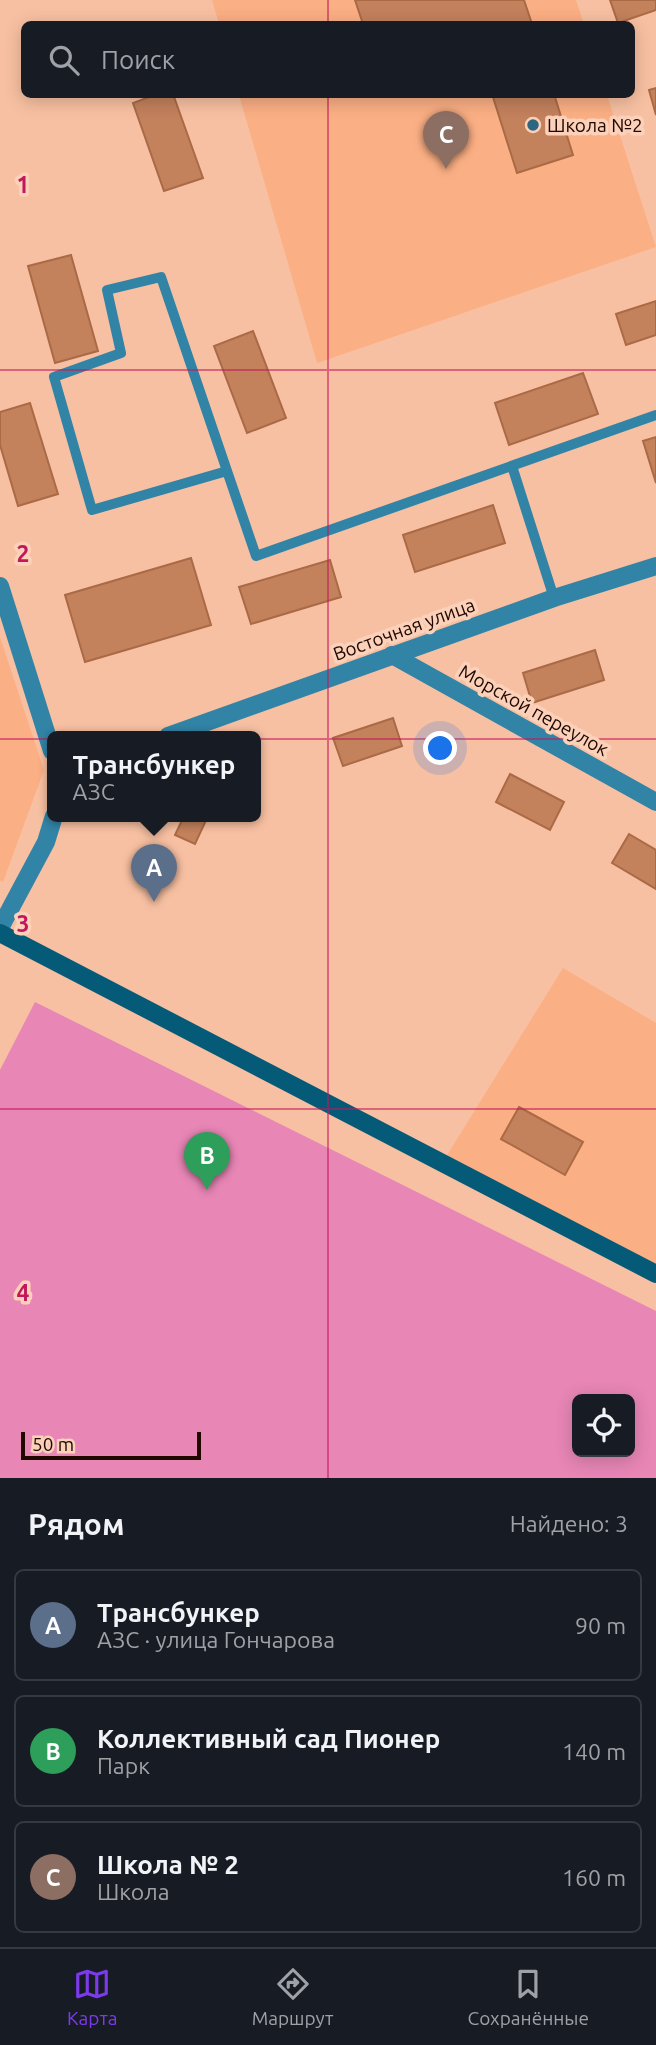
<!DOCTYPE html>
<html lang="ru">
<head>
<meta charset="utf-8">
<style>
	body { margin:0; font-family:Ubuntu,sans-serif; background:#242831; color:#f1f3f6 }
	.controls { position:absolute; right:21px; bottom:21px; display:grid; overflow:hidden; border-radius:10px; box-shadow:0 4px 18px #0003 }
	.controls button { width:63px; height:63px; display:grid; place-items:center; padding:0; border:0; border-bottom:2px solid #363941; background:#171b24; color:#f1f3f6; font:35px sans-serif }
	.scale { position:absolute; left:21px; bottom:18px; width:180px; box-sizing:border-box; padding-left:7px; border:4px solid #1f0800; border-top:0; font-size:19px; line-height:24px; white-space:nowrap; color:#1f0800; -webkit-text-stroke:5px #fcd1ba; paint-order:stroke }
	.you { position:absolute; left:441px; top:749px; width:24px; height:24px; margin:-18px; border:5px solid #fff; border-radius:50%; background:#1a73e8; box-shadow:0 0 0 10px #1a73e833 }
	.badge { display:grid; place-items:center; width:46px; height:46px; border-radius:50%; background:#7c3aed; color:#fff; font-size:23px; font-weight:700 }
	.pin { position:absolute; translate:-50% -58px; filter:drop-shadow(0 2px 4px #0008) }
	.pin::after { content:''; position:absolute; top:37px; width:24px; height:21px; background:inherit; clip-path:polygon(0 0,100% 0,50% 100%) }
	.popup { position:absolute; left:47px; top:731px; width:214px; height:91px; box-sizing:border-box; display:grid; place-content:center; border-radius:10px; background:#171b24; filter:drop-shadow(0 2px 5px #0005); font-size:23px; white-space:nowrap; color:#9ea1a6 }
	.popup b { font-size:26px; color:#f1f3f6 }
	.popup::after { content:''; position:absolute; left:50%; top:100%; margin-left:-14px; border:14px solid transparent; border-top-color:#171b24 }
	.list { margin:0; padding:0; list-style:none }
	h2 { display:flex; justify-content:space-between; align-items:center; height:91px; margin:0; padding:0 28px; font-size:30px }
	h2 small { font-size:23px; font-weight:400; color:#9ea1a6 }
	.list li { display:grid; grid-template-columns:46px 1fr auto; gap:21px; align-items:center; box-sizing:border-box; height:112px; margin:0 14px 14px; padding:0 14px; border:2px solid #363941; border-radius:10px }
	.list b { display:block; font-size:26px; white-space:nowrap }
	.list p { margin:0; font-size:23px; white-space:nowrap; color:#9ea1a6 }
	.list em { font-size:23px; font-style:normal; color:#9ea1a6 }
	.icon { flex:none; width:38px; height:38px; fill:none; stroke:currentColor; stroke-width:2; stroke-linecap:round; stroke-linejoin:round }
	.map { position:relative; flex:none; width:656px; height:1478px; overflow:hidden }
	.search { position:absolute; background:#171b24; box-shadow:0 4px 18px #0003; left:21px; right:21px; top:21px; height:77px; display:flex; align-items:center; gap:18px; box-sizing:border-box; padding:0 24px; border-radius:10px; color:#9ea1a6; font-size:26px }
	.sheet { height:469px; background:#171b24 }
	nav { display:flex; justify-content:space-around; align-items:center; box-sizing:border-box; height:98px; border-top:2px solid #363941; background:#171b24; font-size:19px; color:#9ea1a6 }
	nav a { display:grid; justify-items:center; gap:4px }
	nav .on { color:#7c3aed }
	.map>svg:first-child { display:block }
</style>
</head>
<body>
<div class="map">
<svg width="656" height="1478" viewBox="0 0 656 1478">
	<rect width="100%" height="100%" fill="#f8c0a2"/>
	<g fill="#fbaf84">
		<polygon points="212,0 576,0 584,24 219,24"/>
		<polygon points="239,95 607,95 656,247 317,363"/>
		<polygon points="0,637 44,770 3,882 0,881"/>
		<polygon points="563,968 656,1023 656,1266 444,1160"/>
	</g>
	<path fill="#e886b6" fill-rule="evenodd" d="M35,1002l621,309v167h-656v-408zM577,1399h53v53h-53z"/>
	<g fill="#c3815c" stroke="#aa6a46" stroke-width="2">
		<polygon points="355,0 524,0 532,24 363,24"/>
		<polygon points="610,0 656,0 656,10 618,23"/>
		<polygon points="656,88 656,115 649,90"/>
		<polygon points="157,94 173,94 203,178 164,191 133,103"/>
		<polygon points="492,94 554,94 573,155 517,173"/>
		<polygon points="71,255 98,351 55,363 28,266"/>
		<polygon points="656,301 656,335 626,345 616,314"/>
		<polygon points="253,331 286,418 247,433 214,346"/>
		<polygon points="583,373 598,414 509,445 495,403"/>
		<polygon points="30,403 58,494 18,506 0,445 0,412"/>
		<polygon points="656,437 656,483 643,441"/>
		<polygon points="493,505 505,543 415,572 403,535"/>
		<polygon points="191,558 211,625 85,662 65,595"/>
		<polygon points="330,560 341,597 251,624 239,587"/>
		<polygon points="595,650 604,680 532,703 523,673"/>
		<polygon points="393,718 402,746 343,766 333,738"/>
		<polygon points="510,774 564,802 550,830 496,802"/>
		<polygon points="184,816 208,816 195,844 175,835"/>
		<polygon points="629,834 656,850 656,889 612,863"/>
		<polygon points="519,1107 583,1142 565,1175 501,1139"/>
	</g>
	<g fill="none" stroke-linecap="round" stroke-linejoin="round">
		<g stroke="#3284a7" stroke-width="10">
			<polyline points="512,466 554,598"/>
			<polyline points="227,471 92,510 54,377 121,353 107,290 161,277 256,556 656,415"/>
		</g>
		<g stroke="#3284a7" stroke-width="18">
			<polyline points="0,586 52,751"/>
			<polyline points="392,655 656,802"/>
			<polyline points="168,736 554,598 656,566"/>
			<polyline points="0,928 46,842 54,816"/>
		</g>
		<polyline stroke="#055a78" stroke-width="18" points="0,933 656,1274"/>
	</g>
	<path fill="none" stroke="#c2185b" stroke-width="2" stroke-opacity="0.55" d="M328,0v24M328,94v1384M0,370h656M0,739h656M0,1109h656"/>
	<circle fill="#2d6680" stroke="#fcd1ba" stroke-width="2.5" cx="533" cy="125" r="7"/>
	<g text-anchor="middle" stroke-width="7" stroke-linejoin="round" paint-order="stroke">
		<g font-size="19" fill="#1f0800" stroke="#fcd1ba" text-anchor="start">
			<text x="547" y="132">Школа №2</text>
		</g>
		<g font-size="19" fill="#1f0800" stroke="#fcd1ba">
			<text transform="translate(404 629) rotate(-20)" y="7">Восточная улица</text>
			<text transform="translate(534 710) rotate(29)" y="7">Морской переулок</text>
		</g>
	</g>
	<g font-size="23" text-anchor="middle" font-weight="bold" fill="#c2185b" stroke="#fcd1ba" stroke-width="7" stroke-linejoin="round" paint-order="stroke">
		<text x="23" y="193">1</text>
		<text x="23" y="562">2</text>
		<text x="23" y="932">3</text>
		<text x="23" y="1301">4</text>
	</g>
</svg>
<div class="controls">
<button><svg class="icon" aria-label="locate" viewBox="0 0 24 24"><circle cx="12" cy="12" r="6"/><path d="M12 2v4M12 18v4M2 12h4M18 12h4"/></svg></button>
</div>
<div class="scale">50 m</div>
<div class="you"></div>
<div class="pin badge" style="left:154px;top:902px;background:#5c6f8a">A</div>
<div class="popup"><b>Трансбункер</b>АЗС</div>
<div class="pin badge" style="left:207px;top:1190px;background:#2e9e5b">B</div>
<div class="pin badge" style="left:446px;top:169px;background:#8d6e63">C</div>
<div class="search"><svg class="icon" aria-label="search" viewBox="0 0 24 24"><circle cx="10" cy="10" r="6"/><path d="M15 15l6 6"/></svg>Поиск</div>
</div>
<section class="sheet">
<h2>Рядом<small>Найдено: 3</small></h2>
<ul class="list">
<li><span class="badge" style="background:#5c6f8a">A</span><div><b>Трансбункер</b><p>АЗС · улица Гончарова</p></div><em>90 m</em></li>
<li><span class="badge" style="background:#2e9e5b">B</span><div><b>Коллективный сад Пионер</b><p>Парк</p></div><em>140 m</em></li>
<li><span class="badge" style="background:#8d6e63">C</span><div><b>Школа № 2</b><p>Школа</p></div><em>160 m</em></li>
</ul>
</section>
<nav>
<a class="on"><svg class="icon" aria-label="map" viewBox="0 0 24 24"><path d="M3 6l6-2 6 2 6-2v14l-6 2-6-2-6 2zM9 4v14M15 6v14"/></svg>Карта</a>
<a><svg class="icon" aria-label="directions" viewBox="0 0 24 24"><path d="M12 3l9 9-9 9-9-9zM9 14v-3h6M13 9l2 2-2 2"/></svg>Маршрут</a>
<a><svg class="icon" aria-label="saved" viewBox="0 0 24 24"><path d="M7 4h10v16l-5-4-5 4z"/></svg>Сохранённые</a>
</nav>
</body>
</html>
